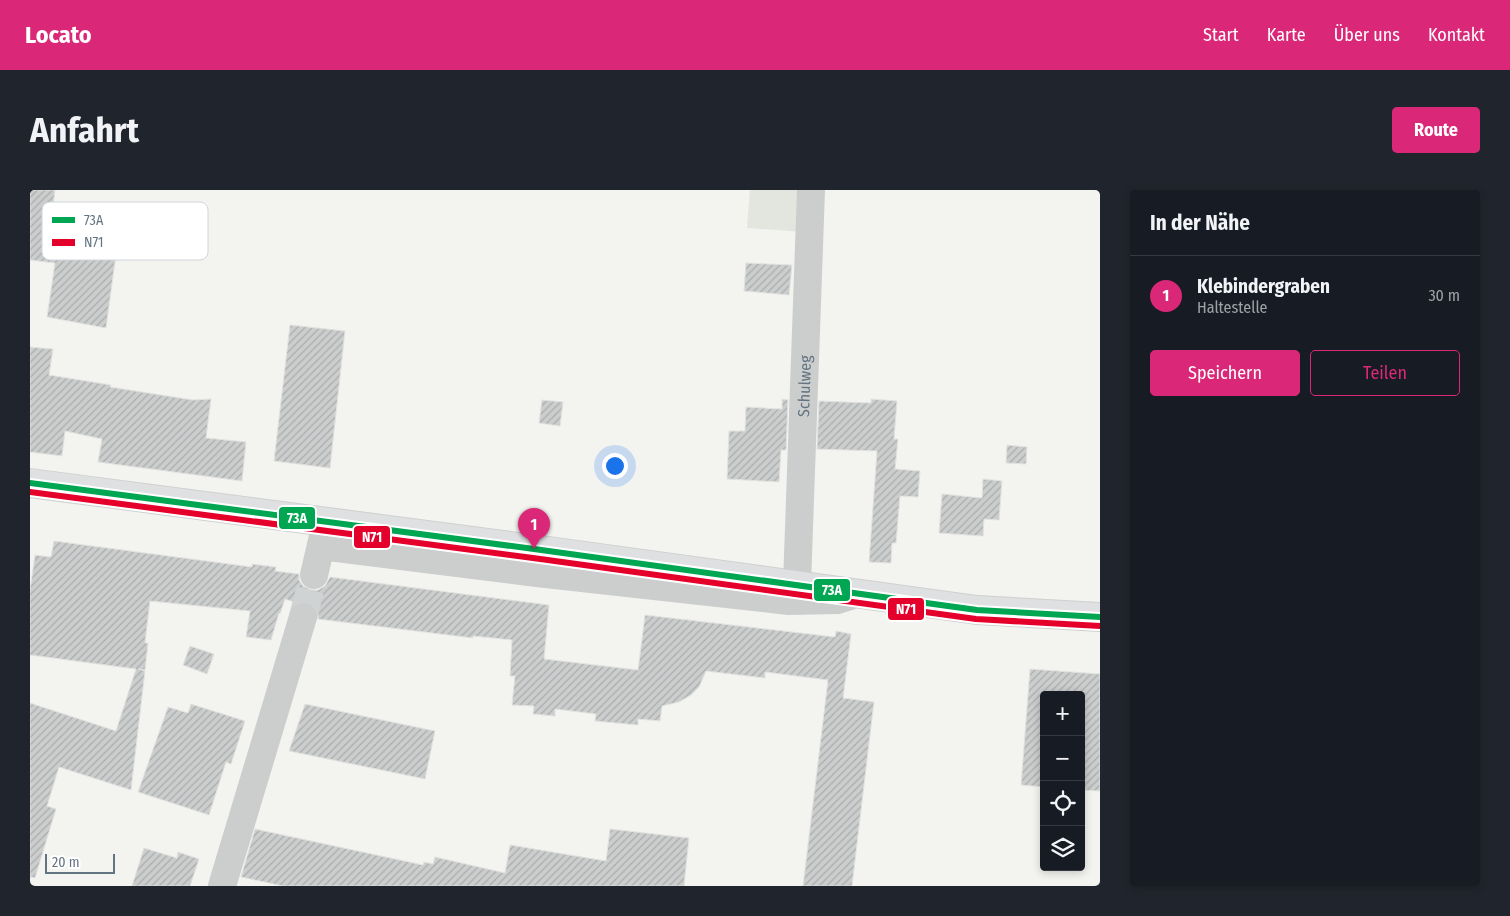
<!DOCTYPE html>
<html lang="de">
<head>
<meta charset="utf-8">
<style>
	body { margin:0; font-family:"Fira Sans Condensed",sans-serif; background:#20242c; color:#f1f3f6 }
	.controls { position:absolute; right:15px; bottom:15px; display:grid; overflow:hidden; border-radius:5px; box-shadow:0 2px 8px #0003 }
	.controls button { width:45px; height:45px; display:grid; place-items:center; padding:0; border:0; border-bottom:1px solid #363941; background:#171b24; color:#f1f3f6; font:25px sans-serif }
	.scale { position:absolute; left:15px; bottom:12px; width:70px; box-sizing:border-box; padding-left:5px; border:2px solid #627481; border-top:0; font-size:14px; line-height:18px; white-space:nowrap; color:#627481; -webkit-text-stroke:4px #fff; paint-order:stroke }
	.you { position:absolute; left:584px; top:275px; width:18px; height:18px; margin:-12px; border:4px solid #fff; border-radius:50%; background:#1a73e8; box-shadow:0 0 0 8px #1a73e833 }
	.badge { display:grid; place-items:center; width:32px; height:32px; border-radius:50%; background:#db2777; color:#fff; font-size:16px; font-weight:700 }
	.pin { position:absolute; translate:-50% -41px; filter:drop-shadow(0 1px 2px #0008) }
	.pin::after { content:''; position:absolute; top:26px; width:18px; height:15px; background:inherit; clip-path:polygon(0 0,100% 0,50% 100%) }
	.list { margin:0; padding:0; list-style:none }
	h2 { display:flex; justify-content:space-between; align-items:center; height:65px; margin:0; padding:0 20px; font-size:21px }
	h2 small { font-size:16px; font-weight:400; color:#9ea1a6 }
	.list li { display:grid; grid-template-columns:32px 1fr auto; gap:15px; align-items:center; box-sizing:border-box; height:80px; padding:0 20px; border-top:1px solid #363941 }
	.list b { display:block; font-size:19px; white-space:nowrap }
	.list p { margin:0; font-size:16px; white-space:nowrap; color:#9ea1a6 }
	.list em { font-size:16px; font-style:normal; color:#9ea1a6 }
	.actions { display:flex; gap:10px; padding:15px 20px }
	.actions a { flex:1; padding:11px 0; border:1px solid #db2777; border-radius:5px; text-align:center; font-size:18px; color:#db2777 }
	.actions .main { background:#db2777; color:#fff }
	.icon { flex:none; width:28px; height:28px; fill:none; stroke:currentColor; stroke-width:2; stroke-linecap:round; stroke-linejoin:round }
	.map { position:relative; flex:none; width:1070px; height:696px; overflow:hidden; border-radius:5px }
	header { display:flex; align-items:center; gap:30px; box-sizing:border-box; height:70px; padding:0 25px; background:#db2777; color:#fff }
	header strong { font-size:24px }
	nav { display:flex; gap:28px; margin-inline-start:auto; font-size:18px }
	.intro { display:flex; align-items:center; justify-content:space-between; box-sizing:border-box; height:120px; padding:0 30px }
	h1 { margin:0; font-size:35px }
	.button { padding:12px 22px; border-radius:5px; background:#db2777; color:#fff; font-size:18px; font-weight:700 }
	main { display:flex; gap:30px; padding:0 30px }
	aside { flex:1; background:#171b24; border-radius:5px; box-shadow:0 2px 8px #0003 }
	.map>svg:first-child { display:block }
</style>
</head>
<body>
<header>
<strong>Locato</strong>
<nav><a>Start</a><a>Karte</a><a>Über uns</a><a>Kontakt</a></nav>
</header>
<div class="intro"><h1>Anfahrt</h1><a class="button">Route</a></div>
<main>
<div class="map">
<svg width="1070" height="696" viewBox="0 0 1070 696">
	<defs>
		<pattern id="building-hatch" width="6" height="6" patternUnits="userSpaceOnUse" patternTransform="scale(1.25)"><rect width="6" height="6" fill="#cccece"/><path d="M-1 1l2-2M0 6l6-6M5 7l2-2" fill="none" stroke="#a9acad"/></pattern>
	</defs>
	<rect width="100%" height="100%" fill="#f3f3f0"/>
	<polygon fill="#e2e6de" points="720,0 777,0 774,42 717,38"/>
	<g fill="url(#building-hatch)" stroke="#e2e2e0">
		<polygon points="0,0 25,0 20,41 88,50 76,138 17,127 25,73 0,70"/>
		<polygon points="716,73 762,75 759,105 714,101"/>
		<polygon points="260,135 315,141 300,278 244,271"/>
		<polygon points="0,157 23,159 19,185 81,195 80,197 163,210 181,209 176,248 216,252 212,291 68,272 72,249 35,241 32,266 0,262"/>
		<polygon points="752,209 758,210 756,260 751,260 749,292 697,289 699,241 715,241 716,217 752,219"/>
		<polygon points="841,209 867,211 864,249 868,249 865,279 890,281 888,307 870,306 866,353 862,353 861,373 839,372 847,261 787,259 789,211 841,213"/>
		<polygon points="512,210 533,212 530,236 509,233"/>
		<polygon points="977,255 997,257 996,274 976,273"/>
		<polygon points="953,289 972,291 969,330 954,329 953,346 909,343 912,304 952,308"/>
		<polygon points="24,351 222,377 222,374 246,377 245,381 269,384 269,390 273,396 281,400 288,400 295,396 300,387 519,415 514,469 608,480 615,425 805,447 806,441 821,444 813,508 844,512 822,696 773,696 798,490 735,482 735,488 676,481 669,497 661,505 649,512 632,516 630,531 608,529 608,535 565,531 566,524 525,519 525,526 503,524 504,516 482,515 485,486 480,486 482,450 443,446 443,448 288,429 288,423 285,417 278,412 267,413 255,409 250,424 249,423 241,450 216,447 220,421 120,411 115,453 118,453 115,480 109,479 115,481 101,600 29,577 17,616 26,619 5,688 0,687 0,513 86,541 106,479 0,465 0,400 5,365 21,367"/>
		<polygon points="160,456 184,464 177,484 153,475"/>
		<polygon points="1000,479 1070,484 1070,601 1051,600 1051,505 1014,505 1014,597 991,595"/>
		<polygon points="161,514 215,531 201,574 196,572 179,625 108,602 138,517 158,523"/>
		<polygon points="275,514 405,541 395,589 259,561"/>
		<polygon points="225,639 393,675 394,672 403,674 405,667 475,683 480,655 576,671 580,639 659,648 654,696 253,696 211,687"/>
		<polygon points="114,658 147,668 148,662 169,669 160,696 102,696"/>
	</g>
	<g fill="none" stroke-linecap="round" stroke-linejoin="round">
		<polyline stroke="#cfd3d4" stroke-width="28" stroke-dasharray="28 14" stroke-linecap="butt" points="273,427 284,385"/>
		<g stroke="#cfd0cf" stroke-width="30">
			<polyline id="major" points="0,293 504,359 947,420 1070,427"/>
		</g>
		<g stroke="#cccdcd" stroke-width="28">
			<polyline points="291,356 507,383 759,411 807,410 820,406"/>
			<polyline points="284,385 295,338"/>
			<path id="s1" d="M767,394l14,-394"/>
			<polyline points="192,696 273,427"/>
		</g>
		<use href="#major" stroke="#dfe0e1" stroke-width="28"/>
		<g stroke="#fff" stroke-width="10">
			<polyline id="bus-1" points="0,293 504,359 947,420 1070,427"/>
		</g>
		<g stroke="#fff" stroke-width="10">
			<polyline id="bus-2" points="0,302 503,368 946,429 1070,436"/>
		</g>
		<use href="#bus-1" stroke="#00a651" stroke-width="6"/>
		<use href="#bus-2" stroke="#e4002b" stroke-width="6"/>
	</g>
	<g text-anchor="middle" stroke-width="5" stroke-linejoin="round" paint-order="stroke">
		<g font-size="16" fill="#627481" stroke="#fff">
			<text dy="6" stroke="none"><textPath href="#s1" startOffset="198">Schulweg</textPath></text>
		</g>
	</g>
	<rect x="12" y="12" width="166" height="58" rx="8" fill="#fff" stroke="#d0d5d9" stroke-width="1"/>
	<rect x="22" y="27" width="23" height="6" fill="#00a651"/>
	<rect x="22" y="49" width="23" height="7" fill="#e4002b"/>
	<g font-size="14" fill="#627481">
		<text x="54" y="35">73A</text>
		<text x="54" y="57">N71</text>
	</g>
	<g stroke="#fff" stroke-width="2">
		<rect x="248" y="316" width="38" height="24" rx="5" fill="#00a651"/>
		<rect x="323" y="335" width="38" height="24" rx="5" fill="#e4002b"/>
		<rect x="783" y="388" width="38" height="24" rx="5" fill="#00a651"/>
		<rect x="857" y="407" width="38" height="24" rx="5" fill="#e4002b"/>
	</g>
	<g font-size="14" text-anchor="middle" font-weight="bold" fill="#fff">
		<text x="267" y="333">73A</text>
		<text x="342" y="352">N71</text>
		<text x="802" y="405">73A</text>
		<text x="876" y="424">N71</text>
	</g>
</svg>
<div class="controls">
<button>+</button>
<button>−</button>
<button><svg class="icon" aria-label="locate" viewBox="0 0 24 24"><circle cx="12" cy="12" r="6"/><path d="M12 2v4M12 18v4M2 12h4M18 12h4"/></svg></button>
<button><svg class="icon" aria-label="layers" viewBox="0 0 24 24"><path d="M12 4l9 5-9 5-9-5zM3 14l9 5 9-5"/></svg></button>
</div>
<div class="scale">20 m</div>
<div class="you"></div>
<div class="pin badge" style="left:504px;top:359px">1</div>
</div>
<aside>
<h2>In der Nähe<small></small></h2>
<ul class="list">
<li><span class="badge">1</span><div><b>Klebindergraben</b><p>Haltestelle</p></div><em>30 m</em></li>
</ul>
<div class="actions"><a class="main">Speichern</a><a>Teilen</a></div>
</aside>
</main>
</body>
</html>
